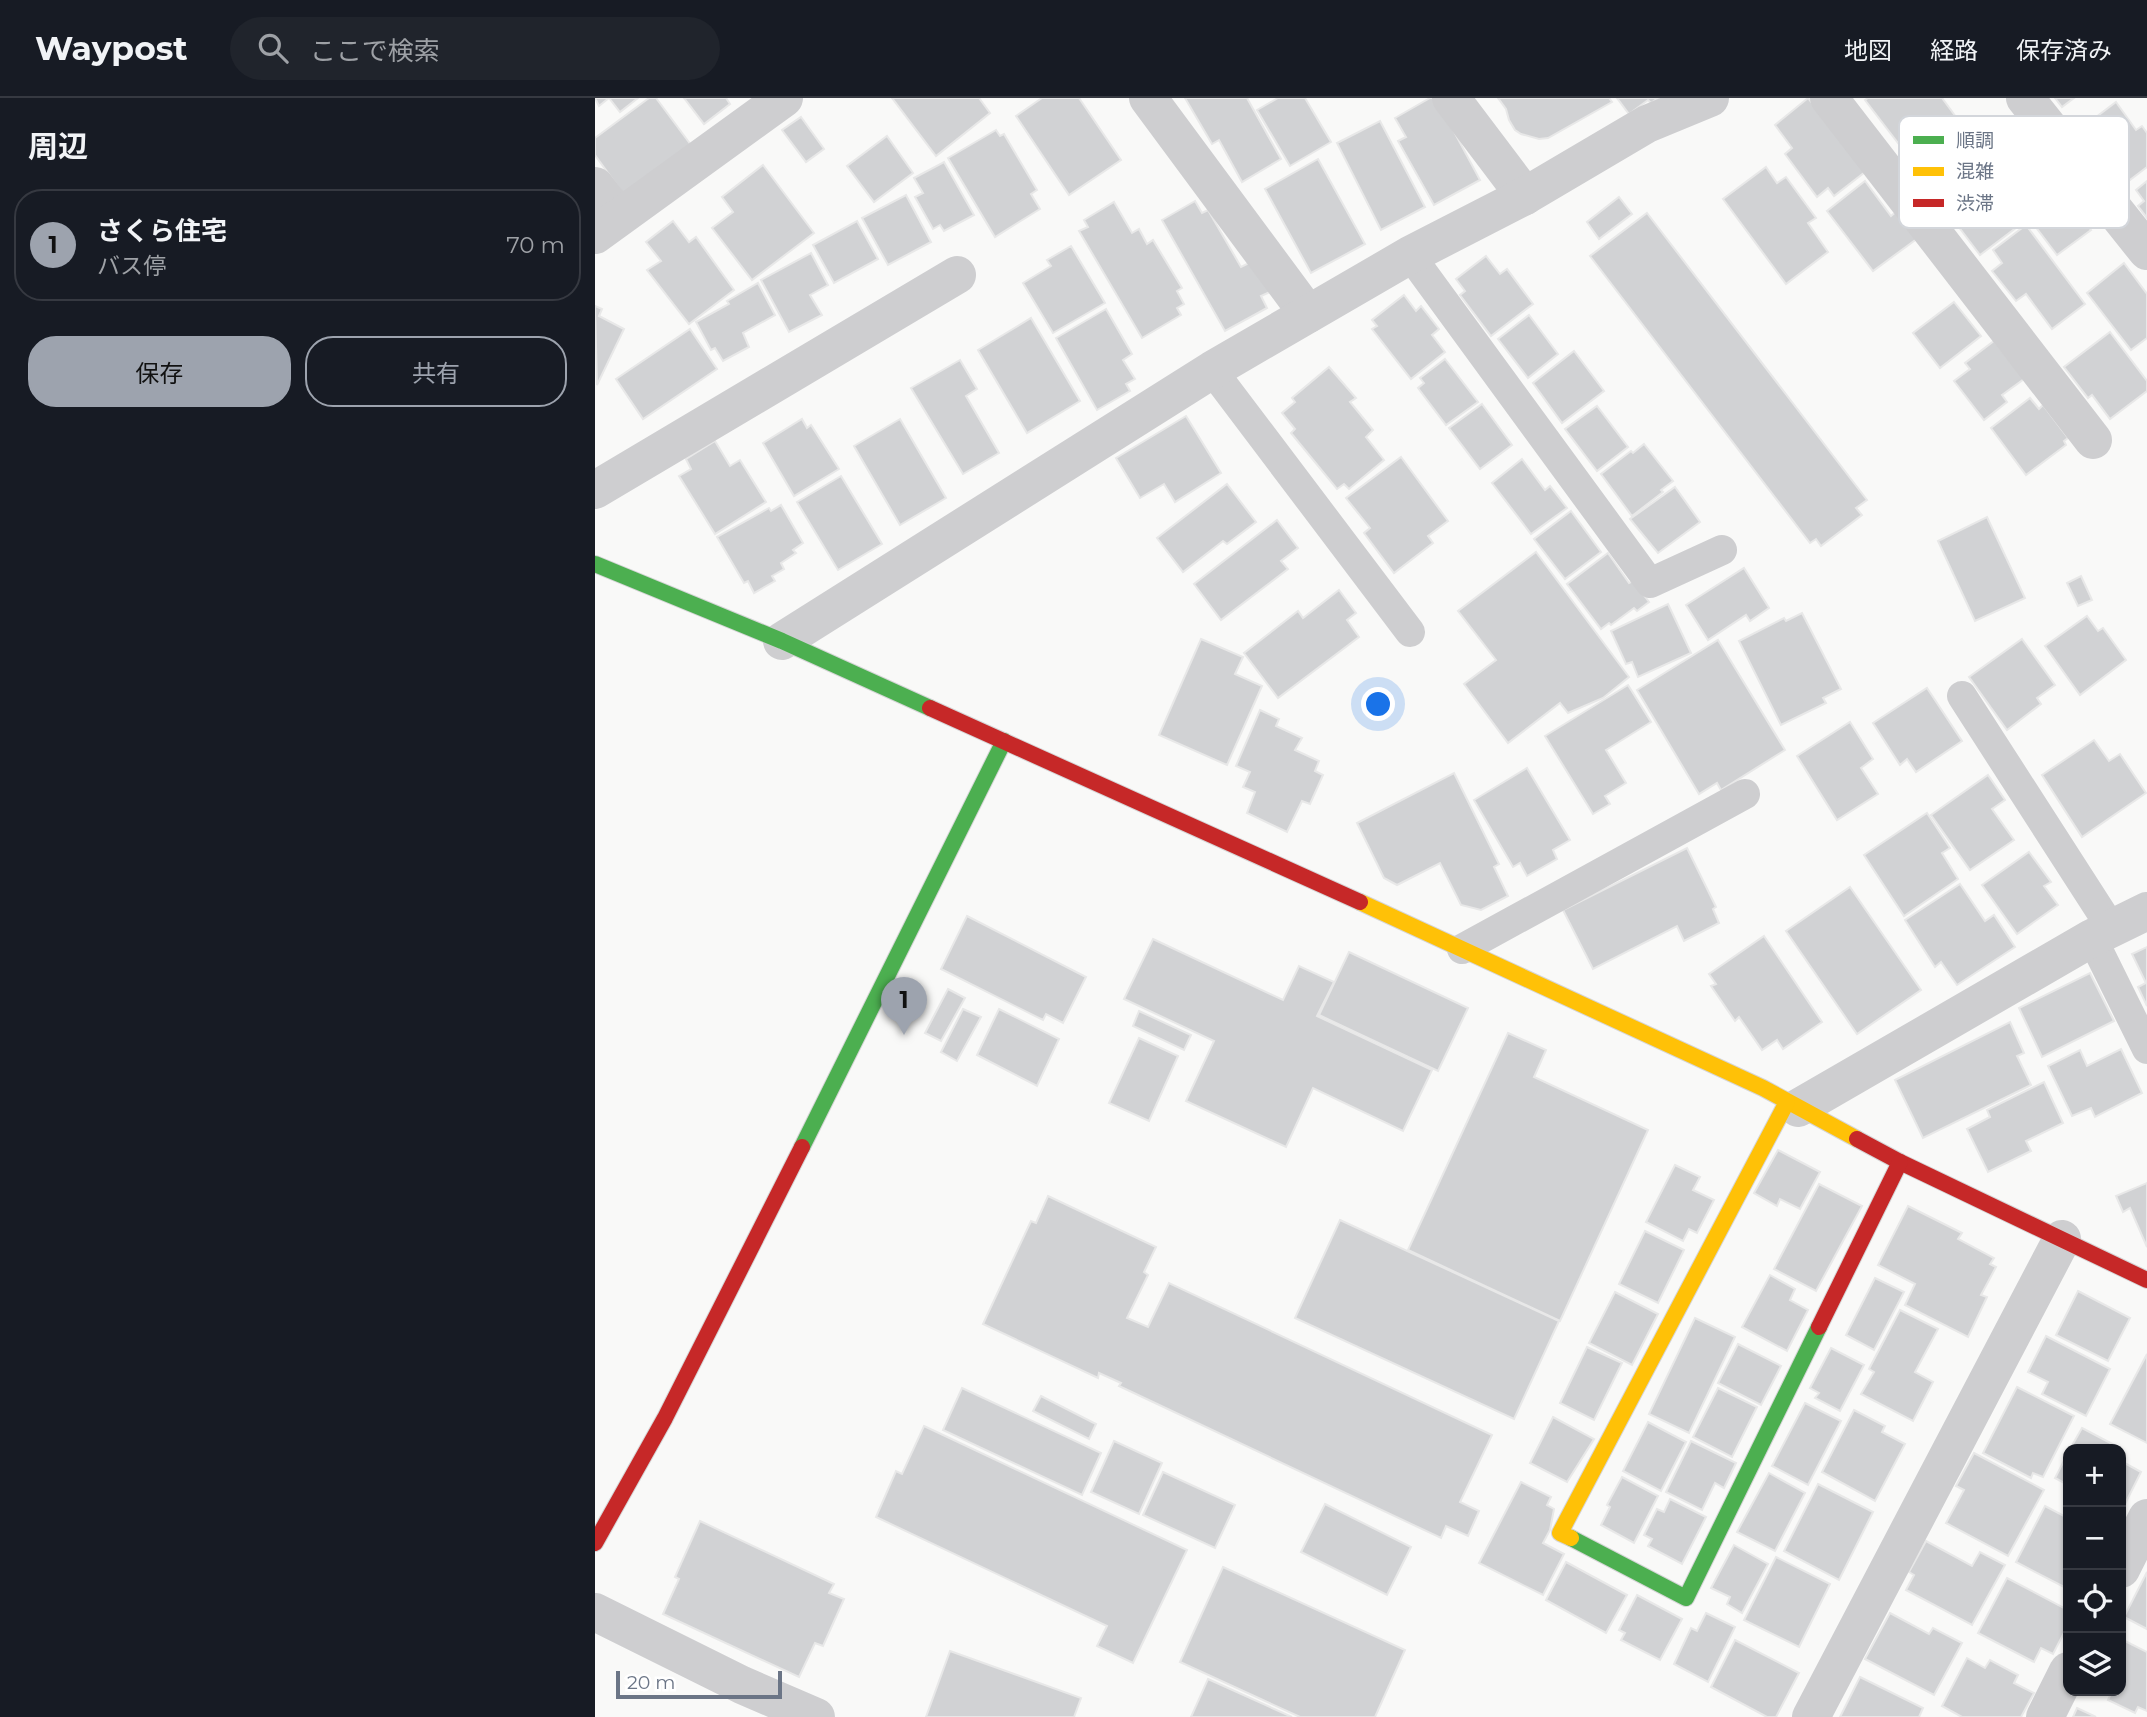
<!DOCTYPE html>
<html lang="ja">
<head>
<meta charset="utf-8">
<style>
	body { margin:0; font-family:Montserrat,"Noto Sans JP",sans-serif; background:#20242c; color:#f1f3f6 }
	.controls { position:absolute; right:21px; bottom:21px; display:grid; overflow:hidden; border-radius:14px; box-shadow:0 2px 5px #0004 }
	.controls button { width:63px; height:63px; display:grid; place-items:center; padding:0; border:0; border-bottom:2px solid #363941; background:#171b24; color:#f1f3f6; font:35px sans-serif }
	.scale { position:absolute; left:21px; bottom:18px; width:166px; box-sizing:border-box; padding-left:7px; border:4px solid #6b7586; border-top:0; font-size:19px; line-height:24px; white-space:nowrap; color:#6b7586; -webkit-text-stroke:5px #fff; paint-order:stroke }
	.you { position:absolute; left:784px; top:607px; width:24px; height:24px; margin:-18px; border:5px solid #fff; border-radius:50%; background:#1a73e8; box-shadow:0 0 0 10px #1a73e833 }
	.badge { display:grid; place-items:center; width:46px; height:46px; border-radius:50%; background:#9da3ae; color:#111; font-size:23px; font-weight:700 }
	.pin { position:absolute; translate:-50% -58px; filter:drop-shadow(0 2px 4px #0008) }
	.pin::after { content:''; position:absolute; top:37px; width:24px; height:21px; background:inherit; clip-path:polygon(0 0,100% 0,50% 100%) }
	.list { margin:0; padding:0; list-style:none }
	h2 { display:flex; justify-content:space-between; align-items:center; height:91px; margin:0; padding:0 28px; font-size:30px }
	h2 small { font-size:23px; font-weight:400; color:#9ea1a6 }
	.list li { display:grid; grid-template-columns:46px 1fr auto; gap:21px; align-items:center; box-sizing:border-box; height:112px; margin:0 14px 14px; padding:0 14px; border:2px solid #363941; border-radius:28px }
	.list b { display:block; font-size:26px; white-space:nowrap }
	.list p { margin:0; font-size:23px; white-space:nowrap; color:#9ea1a6 }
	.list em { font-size:23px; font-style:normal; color:#9ea1a6 }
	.actions { display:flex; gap:14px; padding:21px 28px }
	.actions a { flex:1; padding:16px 0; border:2px solid #9da3ae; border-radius:28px; text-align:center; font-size:24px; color:#9da3ae }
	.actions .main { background:#9da3ae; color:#111 }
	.icon { flex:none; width:38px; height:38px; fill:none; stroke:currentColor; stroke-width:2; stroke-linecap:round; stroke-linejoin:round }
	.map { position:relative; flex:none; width:1552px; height:1619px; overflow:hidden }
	header { display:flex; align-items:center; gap:42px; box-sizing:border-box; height:98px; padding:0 35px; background:#171b24; border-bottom:2px solid #363941 }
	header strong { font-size:33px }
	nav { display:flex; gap:38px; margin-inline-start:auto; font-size:24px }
	.search { width:490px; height:63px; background:#20242c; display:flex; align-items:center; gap:18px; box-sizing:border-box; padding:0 24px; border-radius:38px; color:#9ea1a6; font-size:26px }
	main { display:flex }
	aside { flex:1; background:#171b24 }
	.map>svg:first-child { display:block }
</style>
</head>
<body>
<header>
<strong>Waypost</strong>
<div class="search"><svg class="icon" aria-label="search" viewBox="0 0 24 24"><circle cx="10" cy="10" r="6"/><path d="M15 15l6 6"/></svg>ここで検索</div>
<nav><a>地図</a><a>経路</a><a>保存済み</a></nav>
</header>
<main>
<aside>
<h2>周辺<small></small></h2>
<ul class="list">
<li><span class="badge">1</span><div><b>さくら住宅</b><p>バス停</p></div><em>70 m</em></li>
</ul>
<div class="actions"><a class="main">保存</a><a>共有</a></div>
</aside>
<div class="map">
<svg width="1552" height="1619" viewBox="0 0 1552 1619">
	<rect width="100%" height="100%" fill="#f9f9f8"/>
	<g fill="#d1d2d4" stroke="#e8e8e8" stroke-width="2">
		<polygon points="0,0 43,0 25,14 14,0 4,8"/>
		<polygon points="54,0 61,0 96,47 29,97 0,57 0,40"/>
		<polygon points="89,0 131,0 135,6 109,26"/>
		<polygon points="297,0 384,0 395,15 341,58"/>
		<polygon points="447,0 484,0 526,62 474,97 421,18"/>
		<polygon points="590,0 652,0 686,61 647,84 624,42 617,46"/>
		<polygon points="683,0 710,0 736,44 695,68 662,12"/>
		<polygon points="835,0 841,0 885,82 839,107 803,43 811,39 800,20"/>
		<polygon points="903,0 1014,0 1017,4 953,40 944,41 926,36 920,32 914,22 911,11"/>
		<polygon points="1022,0 1063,0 1056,5 1053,2 1034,16"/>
		<polygon points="1213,0 1270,74 1239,98 1233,90 1222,99 1190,56 1197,50 1180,27"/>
		<polygon points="1273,0 1347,0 1361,19 1318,52 1309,39 1303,45 1270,2"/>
		<polygon points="1460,0 1479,0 1467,9"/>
		<polygon points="1521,4 1541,32 1547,28 1552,35 1552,69 1527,88 1484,32"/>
		<polygon points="206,19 229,51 211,64 187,32"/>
		<polygon points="785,23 830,109 786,132 742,45"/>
		<polygon points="401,32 405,38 409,36 442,92 436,96 445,111 400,139 353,60"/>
		<polygon points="292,38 318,75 279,104 252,68"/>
		<polygon points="1437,44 1487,110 1482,114 1496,132 1462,157 1399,74"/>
		<polygon points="723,61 770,146 716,175 670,91"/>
		<polygon points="349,64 379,117 349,133 345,127 338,131 320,99 328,95 319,80"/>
		<polygon points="168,67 219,135 157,182 117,130 138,114 127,99"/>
		<polygon points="1171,69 1182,85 1191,79 1221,120 1213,125 1233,154 1191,186 1128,101"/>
		<polygon points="1270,83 1296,118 1302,113 1323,140 1278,173 1232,113"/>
		<polygon points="1552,83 1552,120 1543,108 1549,103 1541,92"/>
		<polygon points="1404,90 1430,123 1385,157 1360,124"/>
		<polygon points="311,97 336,144 293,167 267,120"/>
		<polygon points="1024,99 1037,116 1004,141 992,124"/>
		<polygon points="600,103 607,115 613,112 646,169 658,163 675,194 666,198 672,210 630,233 567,122"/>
		<polygon points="519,104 537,135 544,131 552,146 558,142 587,190 582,193 589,206 582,210 586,217 547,240 484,133 493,129 489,122"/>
		<polygon points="1052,115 1272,402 1261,410 1267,417 1226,448 1221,441 1215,445 995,158"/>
		<polygon points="78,123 94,144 101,139 139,192 94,226 52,172 66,163 51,144"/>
		<polygon points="262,123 283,161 239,185 218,147"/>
		<polygon points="1431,127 1490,206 1457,231 1431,196 1421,203 1397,173 1407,165 1398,152"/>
		<polygon points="476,148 510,205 458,235 428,185 456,168 452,162"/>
		<polygon points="216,155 233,187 215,197 227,217 194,234 166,182"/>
		<polygon points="891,158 905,176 912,171 938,206 896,238 865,197 870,193 861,181"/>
		<polygon points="1529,165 1552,196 1552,240 1536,252 1492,195"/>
		<polygon points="163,185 180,217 148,235 154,249 128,263 120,250 116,252 101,224 134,206 132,203"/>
		<polygon points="809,197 821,213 826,208 844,231 837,237 850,254 816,281 777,231 782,228 777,222"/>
		<polygon points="1359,204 1386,238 1345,270 1318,235"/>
		<polygon points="0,208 7,211 4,218 29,231 2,287"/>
		<polygon points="511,211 537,256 528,262 540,281 531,286 535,293 502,312 461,240"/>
		<polygon points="934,217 963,256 933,280 903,241"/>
		<polygon points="436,220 485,303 432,335 383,252"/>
		<polygon points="95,231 122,271 48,321 21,281"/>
		<polygon points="1515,234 1552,283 1552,293 1515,321 1497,297 1493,300 1469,269"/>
		<polygon points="1399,243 1429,281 1407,297 1412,304 1389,322 1359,283 1375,271 1370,265"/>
		<polygon points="979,253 1009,293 967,325 938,285"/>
		<polygon points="850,261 883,304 851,327 823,290 829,285 825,280"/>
		<polygon points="365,262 382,291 371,298 404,355 368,376 316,290"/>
		<polygon points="734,269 761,300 755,304 778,332 771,339 789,362 754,391 749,386 742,391 696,335 700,331 687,315 700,304 697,300"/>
		<polygon points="1435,300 1444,311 1448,307 1473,340 1469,343 1471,347 1431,377 1396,330"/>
		<polygon points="887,306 917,347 885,371 854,330"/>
		<polygon points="1002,308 1033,349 1002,373 970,331"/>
		<polygon points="591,318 626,375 580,404 569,386 545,400 521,360"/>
		<polygon points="207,321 212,330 216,327 244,371 199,398 168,345"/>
		<polygon points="305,321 351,400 305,427 259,348"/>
		<polygon points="120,343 135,368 145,362 171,404 120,436 84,378 96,371 91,361"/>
		<polygon points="1049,346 1078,383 1066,392 1068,394 1037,418 1006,376 1036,353 1038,355"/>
		<polygon points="806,359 853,423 833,438 838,445 799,475 769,435 775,430 751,400"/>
		<polygon points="927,361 950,392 955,388 972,410 936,436 897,385"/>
		<polygon points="246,378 287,446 243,472 202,404"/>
		<polygon points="632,386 661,424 632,446 628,443 588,474 562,440"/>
		<polygon points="1080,389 1105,424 1063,455 1035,421"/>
		<polygon points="186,407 208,445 198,452 201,455 186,465 189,471 177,478 180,483 159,495 153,483 149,485 122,439 174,410 176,413"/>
		<polygon points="976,413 1006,454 970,481 939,441"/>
		<polygon points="1392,419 1430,500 1380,523 1343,443"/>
		<polygon points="682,422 703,450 686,463 693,471 626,522 599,486"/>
		<polygon points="941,454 1034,579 1008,600 973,615 965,605 913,645 869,586 901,562 863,513"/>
		<polygon points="1013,455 1034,485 1038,483 1054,504 1042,513 1039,510 1016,527 1014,525 1006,531 972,486"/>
		<polygon points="1149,470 1174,510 1155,523 1151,517 1113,542 1091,507"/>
		<polygon points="1486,478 1497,502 1483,508 1472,485"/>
		<polygon points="744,492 761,515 752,522 764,539 683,600 649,555 703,513 708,520"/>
		<polygon points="1073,506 1096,555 1043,579 1037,564 1031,566 1016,533"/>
		<polygon points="1207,515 1246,591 1228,600 1231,605 1186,627 1144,543 1189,520 1191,523"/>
		<polygon points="1492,518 1503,533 1508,530 1531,562 1485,597 1450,548"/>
		<polygon points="606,541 648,559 640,576 667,588 632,667 564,637"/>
		<polygon points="1427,541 1460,587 1442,600 1446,606 1412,632 1374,579"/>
		<polygon points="1123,542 1190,652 1126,692 1122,685 1104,696 1042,592"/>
		<polygon points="1033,587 1056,624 1011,652 1031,685 1010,698 1015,706 998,716 950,638"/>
		<polygon points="1332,590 1367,643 1321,674 1312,661 1305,667 1278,625"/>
		<polygon points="665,612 684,621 681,628 707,640 700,652 724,663 720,673 728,677 715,706 707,703 692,734 652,715 660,694 648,689 655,674 641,668"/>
		<polygon points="1255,624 1278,661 1266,670 1283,696 1242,722 1202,658"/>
		<polygon points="1499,642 1514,663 1525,656 1551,695 1487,739 1447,677"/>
		<polygon points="932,670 975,742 958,752 962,761 932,778 925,765 918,769 879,702"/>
		<polygon points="859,675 904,766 899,769 913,798 886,812 866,807 845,765 802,787 789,780 762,725"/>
		<polygon points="1393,677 1410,702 1397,711 1419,742 1375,772 1336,717"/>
		<polygon points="1332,715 1355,750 1347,755 1363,781 1309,818 1269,757"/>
		<polygon points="1092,750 1121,809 1118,811 1124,825 1089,843 1082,828 998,871 968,812"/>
		<polygon points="1434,754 1456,784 1449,788 1463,807 1422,836 1387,787"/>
		<polygon points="1365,786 1390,823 1399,817 1420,849 1362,887 1346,864 1340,869 1310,822"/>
		<polygon points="1255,789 1326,892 1262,936 1191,833"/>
		<polygon points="372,818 491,879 468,925 451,916 448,922 346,871"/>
		<polygon points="1169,838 1227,924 1188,951 1182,942 1167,952 1144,919 1140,923 1116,888 1121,886 1114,876"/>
		<polygon points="558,841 688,902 704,868 739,884 722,918 837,972 808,1033 718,990 691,1049 591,1003 619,943 529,901"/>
		<polygon points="1552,849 1552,908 1543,889 1551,885 1537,856"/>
		<polygon points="754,854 873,910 843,973 724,917"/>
		<polygon points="1495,875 1519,923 1447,959 1424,910"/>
		<polygon points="353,891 370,900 346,943 330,935"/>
		<polygon points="368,911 386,919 362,963 346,954"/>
		<polygon points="404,911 464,941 442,988 382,957"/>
		<polygon points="544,913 596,937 589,952 538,928"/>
		<polygon points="1415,924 1429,955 1422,958 1436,987 1328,1040 1300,982"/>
		<polygon points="913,935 951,952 939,979 1053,1032 965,1223 813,1152"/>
		<polygon points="544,940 583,958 554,1023 514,1005"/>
		<polygon points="1526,951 1547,995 1500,1019 1496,1010 1477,1018 1453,968 1485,952 1492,968"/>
		<polygon points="1449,984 1468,1025 1431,1043 1436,1053 1393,1074 1372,1031 1395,1019 1392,1012"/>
		<polygon points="1183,1052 1225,1074 1205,1111 1185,1101 1182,1108 1159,1095"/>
		<polygon points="1080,1067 1105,1079 1098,1092 1119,1102 1102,1135 1094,1131 1088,1143 1051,1124"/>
		<polygon points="1552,1085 1552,1149 1535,1110 1528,1114 1521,1098"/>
		<polygon points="1224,1086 1267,1108 1221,1193 1179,1171"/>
		<polygon points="453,1098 561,1149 549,1174 553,1177 532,1220 553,1229 574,1185 897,1337 865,1404 884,1413 873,1438 851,1428 846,1440 524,1288 526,1285 504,1275 503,1280 388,1226 436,1123 441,1125"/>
		<polygon points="1313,1108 1367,1135 1363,1141 1399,1160 1395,1166 1401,1169 1386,1197 1392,1199 1373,1239 1310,1207 1320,1186 1283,1167"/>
		<polygon points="745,1122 964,1223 919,1321 700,1220"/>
		<polygon points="1050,1133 1089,1152 1063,1205 1024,1186"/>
		<polygon points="1175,1177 1200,1191 1195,1202 1213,1212 1192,1253 1147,1229"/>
		<polygon points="1280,1180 1309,1194 1279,1252 1251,1237"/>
		<polygon points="1483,1193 1535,1220 1513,1263 1461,1237"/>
		<polygon points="1020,1194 1063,1216 1037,1267 994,1245"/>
		<polygon points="1305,1212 1343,1231 1320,1274 1338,1284 1318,1323 1266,1296 1279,1274 1274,1271"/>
		<polygon points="1100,1220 1140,1239 1094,1335 1054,1316"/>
		<polygon points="1451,1238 1515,1271 1491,1318 1447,1296 1453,1284 1433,1274"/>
		<polygon points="1143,1246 1186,1268 1166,1307 1123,1285"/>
		<polygon points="992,1249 1027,1265 999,1322 965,1305"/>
		<polygon points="1236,1250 1269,1267 1245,1313 1220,1300 1224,1295 1215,1290"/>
		<polygon points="1552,1256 1552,1345 1515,1326"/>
		<polygon points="1422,1289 1479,1318 1448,1379 1438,1375 1436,1380 1388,1355"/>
		<polygon points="367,1290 506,1355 487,1397 348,1332"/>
		<polygon points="1123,1290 1162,1309 1137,1359 1098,1339"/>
		<polygon points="446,1298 501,1326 494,1341 438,1313"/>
		<polygon points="1210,1305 1246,1323 1213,1387 1177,1368"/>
		<polygon points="1259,1312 1290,1328 1287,1334 1310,1346 1280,1403 1227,1374"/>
		<polygon points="958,1319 999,1341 972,1384 935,1365"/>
		<polygon points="1053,1324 1091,1344 1066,1393 1028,1373"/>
		<polygon points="329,1328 592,1452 538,1565 502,1548 512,1528 281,1419 301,1373 307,1376"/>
		<polygon points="1487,1330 1525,1350 1475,1351"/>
		<polygon points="519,1343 567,1365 544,1416 496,1394"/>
		<polygon points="1096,1343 1141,1365 1129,1390 1120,1385 1107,1412 1071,1394"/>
		<polygon points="1379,1355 1449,1392 1413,1458 1351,1425 1369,1392 1361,1388"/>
		<polygon points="1473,1355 1473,1387 1460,1380"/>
		<polygon points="1526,1363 1546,1374 1526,1414"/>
		<polygon points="568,1374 640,1407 620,1450 548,1417"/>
		<polygon points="1174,1375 1210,1395 1180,1453 1142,1434"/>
		<polygon points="1027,1379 1063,1398 1039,1445 1006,1427 1015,1409 1012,1407"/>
		<polygon points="926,1384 956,1399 952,1407 959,1411 955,1432 948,1445 969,1456 948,1497 884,1465"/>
		<polygon points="1223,1386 1278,1414 1244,1482 1189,1453"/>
		<polygon points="1075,1401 1111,1419 1087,1466 1053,1448 1057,1441 1049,1437 1062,1411 1069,1414"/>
		<polygon points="730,1406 816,1449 792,1497 706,1454"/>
		<polygon points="1450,1408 1473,1420 1473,1491 1421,1464"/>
		<polygon points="105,1423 239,1486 234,1495 249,1501 228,1548 220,1545 204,1579 68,1516 84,1481 80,1479"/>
		<polygon points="1331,1443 1377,1468 1385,1454 1410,1467 1377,1527 1311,1492 1319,1477 1314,1474"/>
		<polygon points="1139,1447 1173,1466 1147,1515 1132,1506 1135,1499 1116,1490"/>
		<polygon points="1181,1459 1235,1486 1204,1549 1149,1522"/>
		<polygon points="971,1464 1032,1497 1011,1535 951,1502"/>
		<polygon points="628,1469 810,1552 780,1619 705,1619 585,1564"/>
		<polygon points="1552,1474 1552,1531 1529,1519"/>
		<polygon points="1412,1480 1473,1512 1473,1527 1458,1556 1446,1550 1439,1564 1383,1535"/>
		<polygon points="1042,1497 1087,1521 1065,1562 1026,1542 1030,1535 1024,1532"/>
		<polygon points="1111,1515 1140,1529 1113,1584 1079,1566 1096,1530 1102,1533"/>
		<polygon points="1295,1515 1334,1536 1338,1530 1367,1545 1339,1597 1270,1561"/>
		<polygon points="1526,1541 1552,1554 1552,1613 1543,1609 1540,1615 1513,1602 1517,1593 1526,1593"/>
		<polygon points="1140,1542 1204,1575 1181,1619 1172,1619 1116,1589"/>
		<polygon points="355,1553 486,1600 479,1619 331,1619"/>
		<polygon points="1372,1560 1390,1570 1395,1562 1423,1577 1419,1585 1439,1595 1426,1619 1367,1619 1347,1608"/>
		<polygon points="1265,1579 1328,1610 1324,1619 1245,1619"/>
		<polygon points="613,1581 697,1619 596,1619"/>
		<polygon points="1482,1610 1501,1619 1478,1619"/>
	</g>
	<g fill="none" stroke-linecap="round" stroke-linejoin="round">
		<g stroke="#d6d6d7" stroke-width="18">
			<g id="fast">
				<polyline points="0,466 187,543 335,610"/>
				<polyline points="207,1049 409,643"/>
				<polyline points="976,1440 1091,1500 1224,1229"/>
			</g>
		</g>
		<g stroke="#d6d6d7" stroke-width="18">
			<g id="slow">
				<polyline points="765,804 1168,990 1262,1041"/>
				<polyline points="976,1440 965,1435 1192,1004"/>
			</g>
		</g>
		<g stroke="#d6d6d7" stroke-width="18">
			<g id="jam">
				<polyline points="335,610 765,804"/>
				<polyline points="1262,1041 1305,1064 1552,1182"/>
				<polyline points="1224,1229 1305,1064"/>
				<polyline points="0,1445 70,1320 207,1049"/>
			</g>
		</g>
		<g stroke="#ceced0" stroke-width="30">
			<polyline points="815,157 1055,485 1127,452"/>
			<polyline points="617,272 815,534"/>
			<polyline points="1367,598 1517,831"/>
			<polyline points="1497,840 1552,951"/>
			<polyline points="867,851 1150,696"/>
		</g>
		<g stroke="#ceced0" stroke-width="38">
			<polyline points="553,0 713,216"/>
			<polyline points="856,0 930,98"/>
			<polyline points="1234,0 1498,342"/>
			<polyline points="1430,0 1552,153"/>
			<polyline points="0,88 24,119"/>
			<polyline points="0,137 189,0"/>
			<polyline points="0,392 362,177"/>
			<polyline points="187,543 617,272 815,157 930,98 1052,26 1115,0"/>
			<polyline points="1203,1010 1497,840 1552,813"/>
			<polyline points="1526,1471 1552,1420"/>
			<polyline points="0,1514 147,1587 221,1619"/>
			<polyline points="1216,1619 1467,1141"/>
			<polyline points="1450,1619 1473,1573"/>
		</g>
		<use href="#fast" stroke="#4caf50" stroke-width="16"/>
		<use href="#slow" stroke="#ffc107" stroke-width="16"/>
		<use href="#jam" stroke="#c62828" stroke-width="16"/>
	</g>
	<rect x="1304" y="18" width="230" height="112" rx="10" fill="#fff" stroke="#d3d6db" stroke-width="2"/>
	<rect x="1318" y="38" width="31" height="8" fill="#4caf50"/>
	<rect x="1318" y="69" width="31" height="9" fill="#ffc107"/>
	<rect x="1318" y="101" width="31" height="8" fill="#c62828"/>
	<g font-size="19" fill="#6b7586">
		<text x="1361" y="49">順調</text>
		<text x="1361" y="80">混雑</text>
		<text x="1361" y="112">渋滞</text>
	</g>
</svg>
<div class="controls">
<button>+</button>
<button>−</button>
<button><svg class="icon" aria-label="locate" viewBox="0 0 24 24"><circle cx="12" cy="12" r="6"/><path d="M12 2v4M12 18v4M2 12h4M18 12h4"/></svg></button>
<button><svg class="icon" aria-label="layers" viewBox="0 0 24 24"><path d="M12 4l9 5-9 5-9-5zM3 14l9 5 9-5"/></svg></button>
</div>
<div class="scale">20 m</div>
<div class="you"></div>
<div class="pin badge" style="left:309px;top:937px">1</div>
</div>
</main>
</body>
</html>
